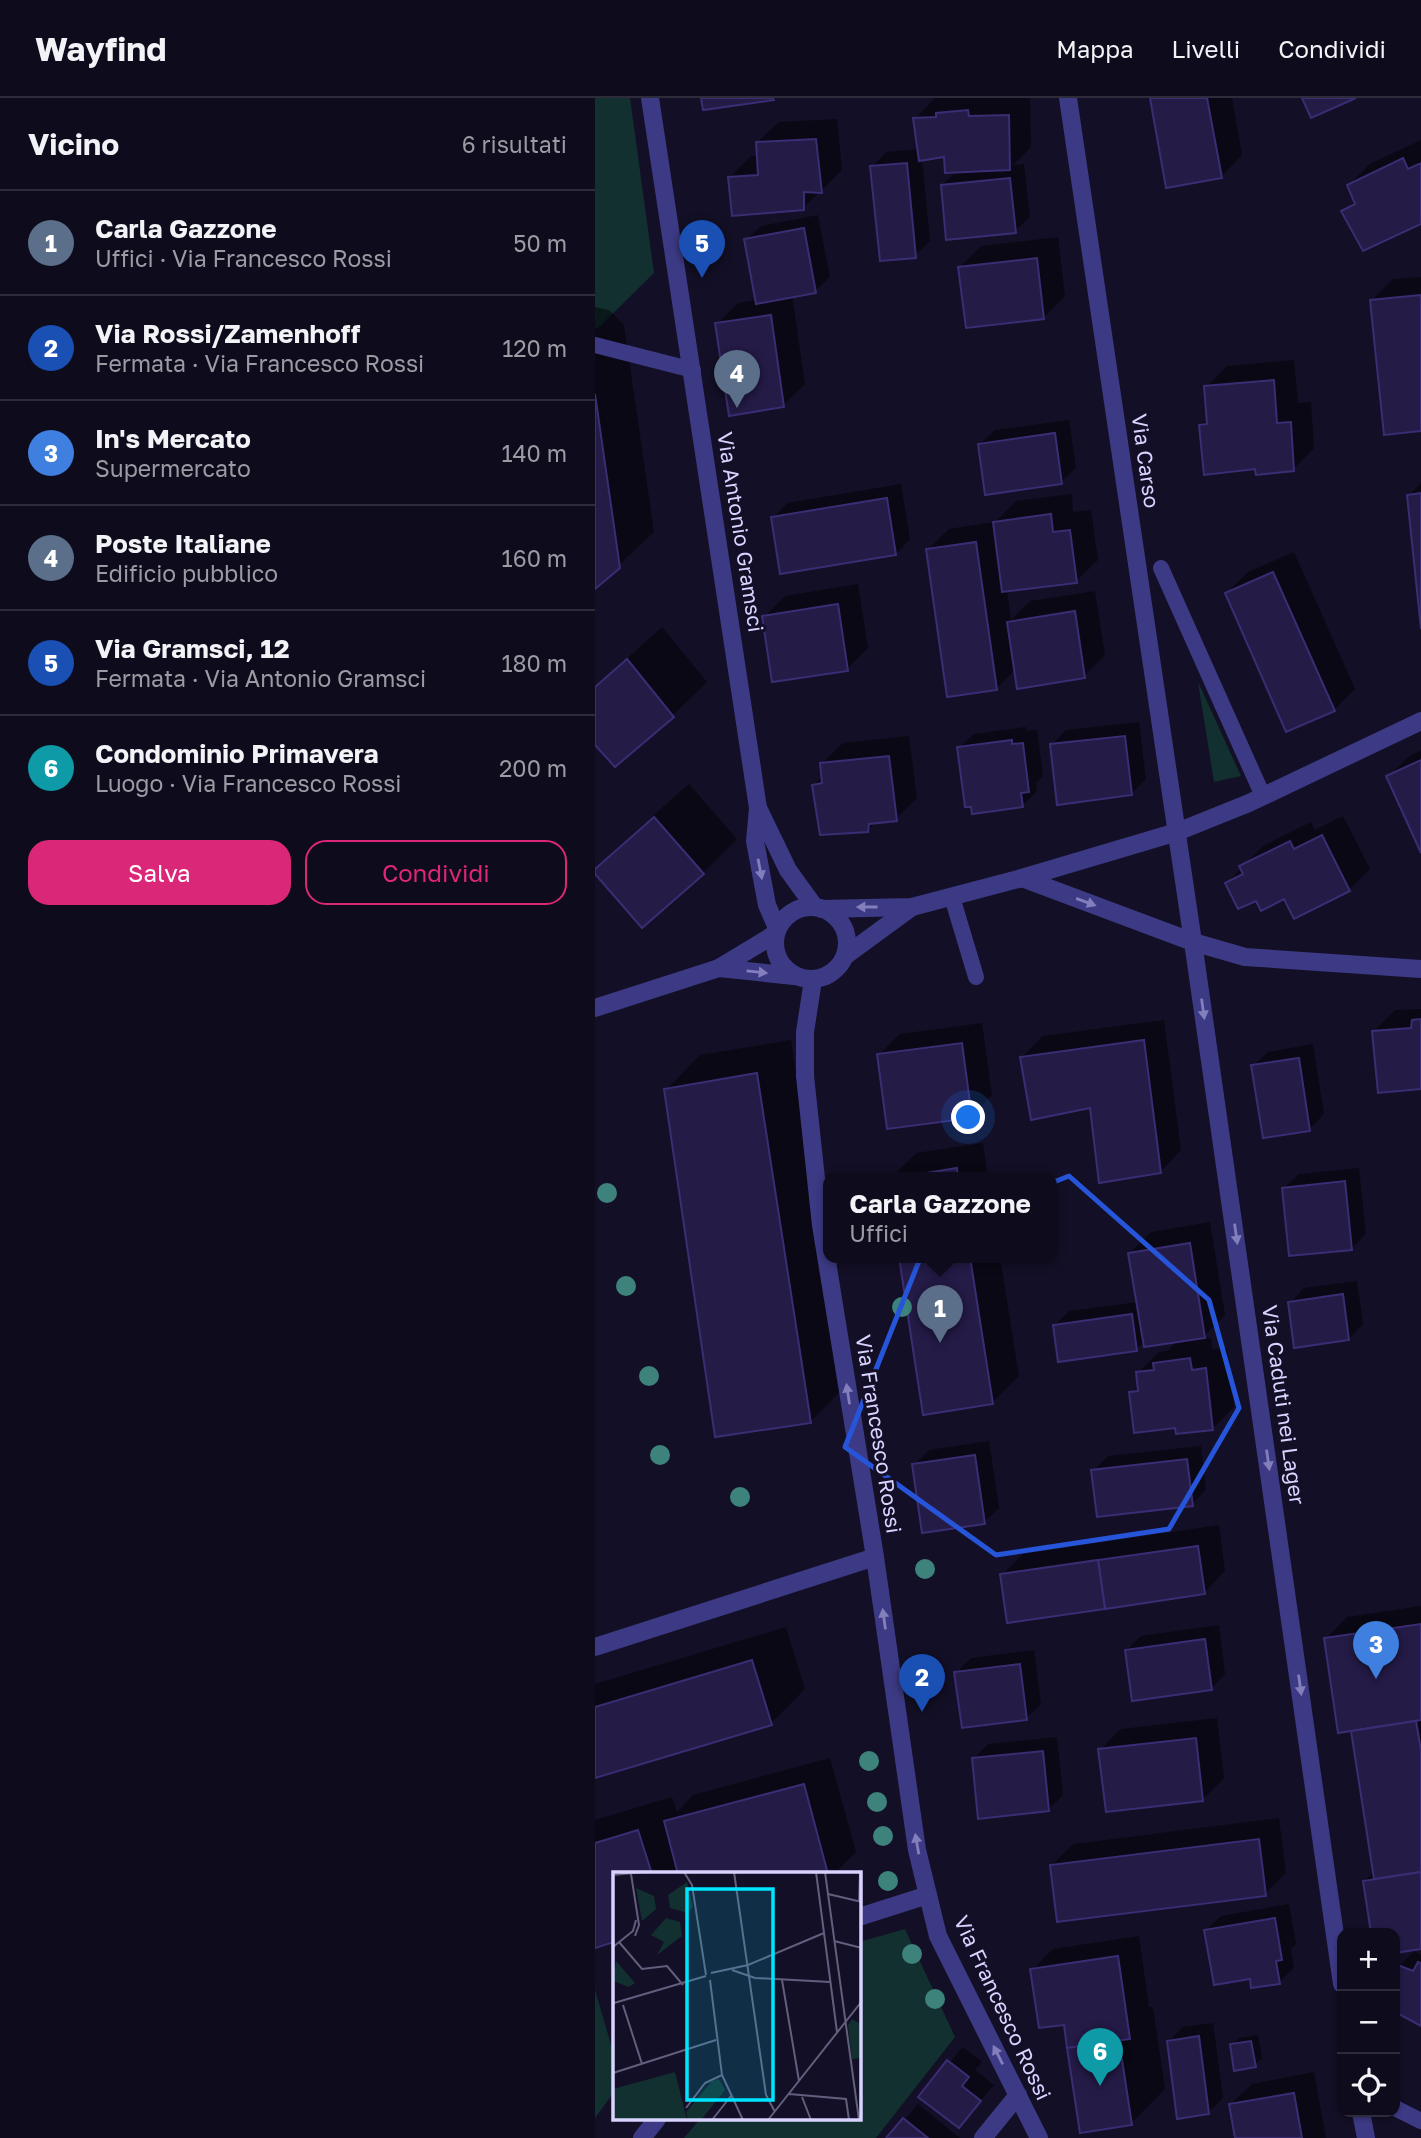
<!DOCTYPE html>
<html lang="it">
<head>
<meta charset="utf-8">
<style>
	body { margin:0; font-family:"Golos Text",sans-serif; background:#171425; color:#f1f3f6 }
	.controls { position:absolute; right:21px; bottom:21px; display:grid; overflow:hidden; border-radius:14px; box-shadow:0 2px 5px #0004 }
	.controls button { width:63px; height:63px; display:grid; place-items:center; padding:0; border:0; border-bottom:2px solid #2e2b3b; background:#0e0b1c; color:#f1f3f6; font:35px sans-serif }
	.you { position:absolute; left:374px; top:1020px; width:24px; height:24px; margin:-18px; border:5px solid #fff; border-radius:50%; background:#1a73e8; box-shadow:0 0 0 10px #1a73e833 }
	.badge { display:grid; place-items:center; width:46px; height:46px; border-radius:50%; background:#db2777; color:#fff; font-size:23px; font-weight:700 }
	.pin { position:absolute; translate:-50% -58px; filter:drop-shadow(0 2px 4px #0008) }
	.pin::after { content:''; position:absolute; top:37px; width:24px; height:21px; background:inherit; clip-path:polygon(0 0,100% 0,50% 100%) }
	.popup { position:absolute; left:228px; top:1074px; width:234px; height:91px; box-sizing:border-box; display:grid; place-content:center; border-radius:14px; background:#0e0b1c; filter:drop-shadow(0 2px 5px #0005); font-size:23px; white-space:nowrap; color:#9b9ba3 }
	.popup b { font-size:26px; color:#f1f3f6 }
	.popup::after { content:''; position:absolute; left:50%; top:100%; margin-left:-14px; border:14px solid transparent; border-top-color:#0e0b1c }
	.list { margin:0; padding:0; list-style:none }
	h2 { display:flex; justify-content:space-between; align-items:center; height:91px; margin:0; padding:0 28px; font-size:30px }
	h2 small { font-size:23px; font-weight:400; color:#9b9ba3 }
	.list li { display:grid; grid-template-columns:46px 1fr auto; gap:21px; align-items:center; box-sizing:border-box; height:105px; padding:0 28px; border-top:2px solid #2e2b3b }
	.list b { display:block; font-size:26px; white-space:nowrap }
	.list p { margin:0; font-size:23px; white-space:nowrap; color:#9b9ba3 }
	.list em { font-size:23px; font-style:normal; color:#9b9ba3 }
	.actions { display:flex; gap:14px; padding:21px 28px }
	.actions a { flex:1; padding:16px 0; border:2px solid #db2777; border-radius:21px; text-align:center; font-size:24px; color:#db2777 }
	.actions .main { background:#db2777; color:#fff }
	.icon { flex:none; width:38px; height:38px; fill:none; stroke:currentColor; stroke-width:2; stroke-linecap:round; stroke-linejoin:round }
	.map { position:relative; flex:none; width:826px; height:2040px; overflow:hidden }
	header { display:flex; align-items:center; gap:42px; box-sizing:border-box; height:98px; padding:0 35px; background:#0e0b1c; border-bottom:2px solid #2e2b3b }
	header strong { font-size:33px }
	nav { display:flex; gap:38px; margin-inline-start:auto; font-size:24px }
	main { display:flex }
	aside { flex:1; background:#0e0b1c }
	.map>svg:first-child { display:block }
</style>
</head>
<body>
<header>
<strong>Wayfind</strong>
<nav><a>Mappa</a><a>Livelli</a><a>Condividi</a></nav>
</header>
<main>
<aside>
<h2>Vicino<small>6 risultati</small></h2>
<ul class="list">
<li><span class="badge" style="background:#5c6f8a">1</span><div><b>Carla Gazzone</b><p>Uffici · Via Francesco Rossi</p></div><em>50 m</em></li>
<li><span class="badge" style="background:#1a4fb4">2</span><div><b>Via Rossi/Zamenhoff</b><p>Fermata · Via Francesco Rossi</p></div><em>120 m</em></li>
<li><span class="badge" style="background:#3f7fe0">3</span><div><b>In's Mercato</b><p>Supermercato</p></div><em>140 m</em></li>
<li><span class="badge" style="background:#5c6f8a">4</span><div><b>Poste Italiane</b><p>Edificio pubblico</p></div><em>160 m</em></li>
<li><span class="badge" style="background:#1a4fb4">5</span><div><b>Via Gramsci, 12</b><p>Fermata · Via Antonio Gramsci</p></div><em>180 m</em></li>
<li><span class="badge" style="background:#0f9aa8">6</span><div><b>Condominio Primavera</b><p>Luogo · Via Francesco Rossi</p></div><em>200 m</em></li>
</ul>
<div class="actions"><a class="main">Salva</a><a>Condividi</a></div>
</aside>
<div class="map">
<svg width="826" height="2040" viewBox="0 0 826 2040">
	<rect width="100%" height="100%" fill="#130f26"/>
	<g fill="#12302f">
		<polygon points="0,0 35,0 59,175 2,231 0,230"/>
		<polygon points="603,584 646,678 619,684"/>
		<polygon points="310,1831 360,1939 281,2040 89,2040 105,2021 264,2021 264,1844"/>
		<polygon points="0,1892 19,1957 19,1994 0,2020"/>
	</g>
	<g fill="#0007">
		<polygon points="340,0 435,0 436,49 418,67 429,66 435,119 420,133 347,87 362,73 350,57 327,60 335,143 320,158 277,69 291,54 324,51 320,21"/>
		<polygon points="556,0 637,0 647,57 626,79"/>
		<polygon points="242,21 247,72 208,110 135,79 156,58 163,58 162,45 184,24"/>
		<polygon points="826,42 826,124 749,114 760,102 754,87 775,66"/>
		<polygon points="223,117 235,179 220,193 197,197 210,286 188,307 122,226 143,205 162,202 151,142 166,128"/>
		<polygon points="463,139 470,198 449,219 365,169 386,148"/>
		<polygon points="826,179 826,331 777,202 798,181"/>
		<polygon points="0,209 14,212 29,227 59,434 0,489"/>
		<polygon points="699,262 703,305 716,304 719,350 698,371 662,369 606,327 614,320 611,289 632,268"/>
		<polygon points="474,322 481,370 466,384 385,346 400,332"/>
		<polygon points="826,385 826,514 814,397"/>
		<polygon points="306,386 315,441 301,456 178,420 192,405"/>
		<polygon points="477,396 478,414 496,412 503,462 481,483 412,491 416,522 435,503 500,493 510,557 489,578 421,571 402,590 333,452 354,431 400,424 421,403"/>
		<polygon points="699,454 760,591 739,612 632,495 653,474"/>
		<polygon points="263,486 273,550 252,571 169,519 190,498"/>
		<polygon points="67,529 112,584 77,618 0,644 0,589"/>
		<polygon points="544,624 551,681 536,696 457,647 471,632"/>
		<polygon points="431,629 431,633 442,632 448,678 441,685 442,693 427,708 364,650 379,636"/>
		<polygon points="314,638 322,700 301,721 282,723 272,733 219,687 228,678 227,666 248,645"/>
		<polygon points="826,652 826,750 793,679 814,658"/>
		<polygon points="94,686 142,741 108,775 47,828 0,773 34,739"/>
		<polygon points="748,718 775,771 754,792 662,800 632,785 668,748 716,724 720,732"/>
		<polygon points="826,911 826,989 779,933 800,912"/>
		<polygon points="569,922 586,1052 565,1074 497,1008 427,959 448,938"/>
		<polygon points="387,925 397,997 376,1019 284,957 305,936"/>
		<polygon points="196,942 249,1290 215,1324 71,992 105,957"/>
		<polygon points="718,946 729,1016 714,1031 658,968 673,954"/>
		<polygon points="388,1045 393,1079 297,1079 321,1055"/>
		<polygon points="764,1070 771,1136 757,1150 689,1090 704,1076"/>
		<polygon points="615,1124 630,1217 606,1241 616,1240 617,1251 632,1250 639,1309 618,1330 582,1328 536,1295 544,1287 543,1275 564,1254 573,1253 583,1242 550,1243 541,1251 460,1227 474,1213 543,1204 535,1155 556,1134"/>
		<polygon points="306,1159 405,1159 424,1278 397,1305"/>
		<polygon points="762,1183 768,1226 754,1241 695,1205 709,1190"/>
		<polygon points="394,1343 404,1410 389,1424 319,1367 334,1352"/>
		<polygon points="606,1348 611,1392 597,1406 498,1373 513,1358"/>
		<polygon points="624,1427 630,1473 609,1495 407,1477 428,1456"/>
		<polygon points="826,1508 826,1849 800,1853 800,1835 777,1835 769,1783 780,1773 757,1631 731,1541 752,1519"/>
		<polygon points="624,1527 630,1576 616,1591 532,1552 546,1538"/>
		<polygon points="191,1529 210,1591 176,1625 0,1678 0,1586"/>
		<polygon points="439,1552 446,1606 432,1620 361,1575 376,1560"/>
		<polygon points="622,1620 629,1680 607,1702 505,1652 526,1631"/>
		<polygon points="462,1639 468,1697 453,1712 379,1661 393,1646"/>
		<polygon points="235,1660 261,1754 239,1776 19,1776 19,1842 0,1848 0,1722 77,1699 82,1714 98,1697"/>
		<polygon points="684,1720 691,1775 670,1796 457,1767 478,1746"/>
		<polygon points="694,1806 701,1846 696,1851 699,1870 684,1884 656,1879 611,1832 626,1818"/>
		<polygon points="544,1838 554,1909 558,1909 570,1991 536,2025 437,1872 458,1851"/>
		<polygon points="819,1853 826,1857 826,1926 800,1912 800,1877 804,1868"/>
		<polygon points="618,1925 628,2000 613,2015 574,1943 588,1929"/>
		<polygon points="663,1937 667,1960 660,1967 637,1947 644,1940"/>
		<polygon points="368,1949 387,1964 380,1972 399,1987 364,2027 326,1998"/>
		<polygon points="719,1974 731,2040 642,2040 635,2007 657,1986"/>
		<polygon points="323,2006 365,2040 294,2040"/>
	</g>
	<g fill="#241b47" stroke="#3b2d73" stroke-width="2">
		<polygon points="106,0 178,0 179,2 108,12"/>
		<polygon points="555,0 612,0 627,80 571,90"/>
		<polygon points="707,0 761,0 716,20"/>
		<polygon points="373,12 374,18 414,17 415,72 350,75 349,59 324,63 318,20 341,19 341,15"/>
		<polygon points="221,41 227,95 209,94 209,112 137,118 133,79 163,77 161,44"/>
		<polygon points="808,60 813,71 826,65 826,126 768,153 746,113 760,106 752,87"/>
		<polygon points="312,65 321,160 285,163 275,68"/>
		<polygon points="415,80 421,135 351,142 346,87"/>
		<polygon points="209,130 221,195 161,206 149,141"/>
		<polygon points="442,160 449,221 371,230 363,169"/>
		<polygon points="826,197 826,333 789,337 775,202"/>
		<polygon points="176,217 189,309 134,318 120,225"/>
		<polygon points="679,282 682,325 696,324 699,373 661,377 660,371 609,377 604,327 612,326 609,288"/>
		<polygon points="0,296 25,470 0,491"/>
		<polygon points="460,335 467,386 390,397 383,346"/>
		<polygon points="826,395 826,531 812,397"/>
		<polygon points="292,400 301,457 185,476 176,419"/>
		<polygon points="456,416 458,434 475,432 482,485 407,494 398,424"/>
		<polygon points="381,444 402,592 352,599 331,451"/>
		<polygon points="678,474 740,613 691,634 630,495"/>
		<polygon points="243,506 253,573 177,584 167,518"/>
		<polygon points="480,513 490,580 422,591 412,524"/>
		<polygon points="32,561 79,619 20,669 0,647 0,589"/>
		<polygon points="530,638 537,697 462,707 455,646"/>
		<polygon points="417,642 417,646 428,645 434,694 426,695 428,709 377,716 376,709 370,709 362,649"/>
		<polygon points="294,658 302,723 274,726 273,734 225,737 217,687 227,685 225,665"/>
		<polygon points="826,662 826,755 791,678"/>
		<polygon points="59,719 109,776 47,830 0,776 0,771"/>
		<polygon points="727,737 755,793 699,821 689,801 666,813 661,803 643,811 630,785 648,776 644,768 695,743 699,751"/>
		<polygon points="826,921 826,991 783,995 777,933 816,930 817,922"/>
		<polygon points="549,942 566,1075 504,1085 495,1010 436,1022 425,959"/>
		<polygon points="367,945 377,1020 292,1031 282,956"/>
		<polygon points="704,960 715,1033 668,1040 656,967"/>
		<polygon points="162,975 216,1325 120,1339 69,991"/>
		<polygon points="362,1070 363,1079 307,1079"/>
		<polygon points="750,1083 757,1152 694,1158 687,1090"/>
		<polygon points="595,1145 610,1240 549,1249 533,1155"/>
		<polygon points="304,1159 375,1159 398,1306 328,1317"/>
		<polygon points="748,1196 754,1242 699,1250 693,1204"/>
		<polygon points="537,1216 542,1253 463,1264 458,1227"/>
		<polygon points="595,1260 597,1272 611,1270 618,1332 581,1336 580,1330 539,1335 534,1294 543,1293 541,1274 559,1272 558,1265"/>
		<polygon points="380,1357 390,1426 327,1435 317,1366"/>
		<polygon points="592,1361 598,1408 502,1419 496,1372"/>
		<polygon points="603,1448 610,1496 510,1511 503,1462"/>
		<polygon points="503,1462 510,1511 412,1525 405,1476"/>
		<polygon points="826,1526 826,1622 743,1635 729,1540"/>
		<polygon points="610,1541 617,1592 537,1603 530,1552"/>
		<polygon points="157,1562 177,1627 0,1680 0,1609"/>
		<polygon points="425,1566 432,1622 367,1630 359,1574"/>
		<polygon points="821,1623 826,1652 826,1774 779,1781 756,1633"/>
		<polygon points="601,1640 608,1703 511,1714 503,1651"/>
		<polygon points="448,1653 454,1713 383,1721 377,1660"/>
		<polygon points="209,1686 233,1776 83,1776 69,1723"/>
		<polygon points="43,1732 57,1776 19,1776 19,1844 0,1850 0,1745"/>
		<polygon points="664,1741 671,1798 462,1824 455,1767"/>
		<polygon points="826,1774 826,1851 800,1855 800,1835 776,1835 768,1783"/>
		<polygon points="680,1820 687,1862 681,1863 685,1886 656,1890 655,1881 619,1887 609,1832"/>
		<polygon points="523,1858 535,1941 472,1950 469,1927 444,1930 435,1871"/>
		<polygon points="823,1864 826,1865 826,1928 800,1914 800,1873 803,1867 818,1873"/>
		<polygon points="604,1938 614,2016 582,2021 572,1943"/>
		<polygon points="524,1942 537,2027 485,2035 472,1950"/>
		<polygon points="656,1943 661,1969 639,1973 635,1946"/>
		<polygon points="352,1962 374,1979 367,1988 386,2003 364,2030 323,1999"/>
		<polygon points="699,1995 707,2040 640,2040 634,2006"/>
		<polygon points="308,2020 333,2040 291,2040"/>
	</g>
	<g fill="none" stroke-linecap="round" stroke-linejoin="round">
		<g stroke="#3d3a85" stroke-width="16">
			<polyline points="0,247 98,272"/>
			<polyline points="566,470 668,698"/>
			<polyline points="357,799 381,879"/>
			<polyline points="800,2010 826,2023"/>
		</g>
		<g stroke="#3d3a85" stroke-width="18">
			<polyline points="55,0 163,710 160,743 172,807 182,830"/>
			<polyline points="473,0 598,844 747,1886"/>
			<polyline points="163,710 193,772 219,808"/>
			<polyline points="427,780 598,844 650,859 826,871"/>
			<circle cx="216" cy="845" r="36"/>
			<polyline points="227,811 317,809 427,780 582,734 654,705 826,623"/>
			<polyline points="250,858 317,809"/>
			<polyline points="124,870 199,878"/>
			<polyline points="218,882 210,934 210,978 226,1127 280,1459 322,1752 343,1838 444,2040"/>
			<polyline points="0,910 124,870 180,836"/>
			<polyline points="0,1549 280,1459"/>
			<polyline points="264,1819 333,1797"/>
			<polyline points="766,2014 771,2040"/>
			<polyline points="47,2040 62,2021"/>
			<polyline points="388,2040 423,1997"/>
		</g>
	</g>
	<g fill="#3d827b">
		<circle cx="12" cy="1095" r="10"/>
		<circle cx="31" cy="1188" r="10"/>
		<circle cx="307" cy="1209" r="10"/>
		<circle cx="54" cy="1278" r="10"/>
		<circle cx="65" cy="1357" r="10"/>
		<circle cx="145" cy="1399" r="10"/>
		<circle cx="330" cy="1471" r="10"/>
		<circle cx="274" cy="1663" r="10"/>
		<circle cx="282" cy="1704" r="10"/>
		<circle cx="288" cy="1738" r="10"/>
		<circle cx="293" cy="1783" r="10"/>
		<circle cx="317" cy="1856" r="10"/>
		<circle cx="340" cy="1901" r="10"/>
	</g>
	<defs><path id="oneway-solid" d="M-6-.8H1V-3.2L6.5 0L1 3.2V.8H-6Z" transform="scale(1.75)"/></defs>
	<g fill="#837fbc">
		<use href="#oneway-solid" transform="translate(165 771) rotate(79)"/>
		<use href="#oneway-solid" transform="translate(491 804) rotate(20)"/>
		<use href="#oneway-solid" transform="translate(272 809) rotate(-180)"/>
		<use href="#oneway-solid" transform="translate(162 874) rotate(6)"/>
		<use href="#oneway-solid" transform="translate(608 911) rotate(82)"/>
		<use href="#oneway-solid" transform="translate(641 1136) rotate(82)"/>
		<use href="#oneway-solid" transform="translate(253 1296) rotate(-99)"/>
		<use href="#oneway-solid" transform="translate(673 1362) rotate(82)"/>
		<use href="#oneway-solid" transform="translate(289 1521) rotate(-98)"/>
		<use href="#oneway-solid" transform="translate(705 1587) rotate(82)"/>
		<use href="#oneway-solid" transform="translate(322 1746) rotate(-100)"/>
		<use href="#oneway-solid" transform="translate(403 1957) rotate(-117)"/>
	</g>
	<path fill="none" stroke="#2655da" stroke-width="5" stroke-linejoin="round" d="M474,1078l140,124 30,108 -70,121 -173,26 -151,-108 86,-216z"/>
	<g text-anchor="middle" stroke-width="6" stroke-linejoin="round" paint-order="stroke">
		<g font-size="21" fill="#d9d4ff" stroke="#130f26">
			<text transform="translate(550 363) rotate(82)" y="7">Via Carso</text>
			<text transform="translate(145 434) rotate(81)" y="7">Via Antonio Gramsci</text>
			<text transform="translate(688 1307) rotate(82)" y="7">Via Caduti nei Lager</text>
			<text transform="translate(283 1336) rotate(81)" y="7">Via Francesco Rossi</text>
			<text transform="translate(407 1910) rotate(65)" y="7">Via Francesco Rossi</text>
		</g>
	</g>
	<g transform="translate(18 1774)">
		<rect width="248" height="248" fill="#130f26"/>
		<path d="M74,10l6,25 -5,6 -18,-5 -2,-13zM23,16l18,8 2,13 -14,12zM53,46l14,4 2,14 -25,19 7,-13 -13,-7zM3,89l19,22 -6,4 -16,-6zM239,147l9,5v34l-9,1 -4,-34zM62,200l12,48h-74v-31zM106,207l6,11 -24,30h-13l-2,-8 26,-31z" fill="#12302f"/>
		<path fill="none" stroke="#625e7d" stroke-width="2" d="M71,0l8,13 14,90M121,0l32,223 9,17M203,0l21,160M212,0l34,248M18,2l8,51 -4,11M0,3l30,-3M215,22l34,8M246,30l1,-30M221,69l28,7M6,70l23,27 25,-3 16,19M0,75l20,-16 3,-11M119,98l23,8 75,4M98,101l37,-8 76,-32M97,108l12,95 21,45M169,108l17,101M1,131l92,-27M10,133l19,59M0,201l103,-33M176,222l57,5 3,21M189,225l9,23M73,236l19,-25 17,-8M99,248l19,-24M155,248l94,-119"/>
		<path fill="#00e5ff" fill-opacity="0.15" stroke="#00e5ff" stroke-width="3.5" d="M74,17h86v211h-86z"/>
		<rect width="248" height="248" fill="none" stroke="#d9d4ff" stroke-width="3.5"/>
	</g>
</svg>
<div class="controls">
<button>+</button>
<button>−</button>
<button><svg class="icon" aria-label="locate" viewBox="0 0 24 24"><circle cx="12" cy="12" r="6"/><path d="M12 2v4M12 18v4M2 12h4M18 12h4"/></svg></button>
</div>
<div class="you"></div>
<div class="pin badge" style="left:345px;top:1245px;background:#5c6f8a">1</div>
<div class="popup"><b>Carla Gazzone</b>Uffici</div>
<div class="pin badge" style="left:327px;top:1614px;background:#1a4fb4">2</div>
<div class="pin badge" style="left:781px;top:1581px;background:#3f7fe0">3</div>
<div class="pin badge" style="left:142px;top:310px;background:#5c6f8a">4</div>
<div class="pin badge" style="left:107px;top:180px;background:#1a4fb4">5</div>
<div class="pin badge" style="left:505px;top:1988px;background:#0f9aa8">6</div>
</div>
</main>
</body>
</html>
